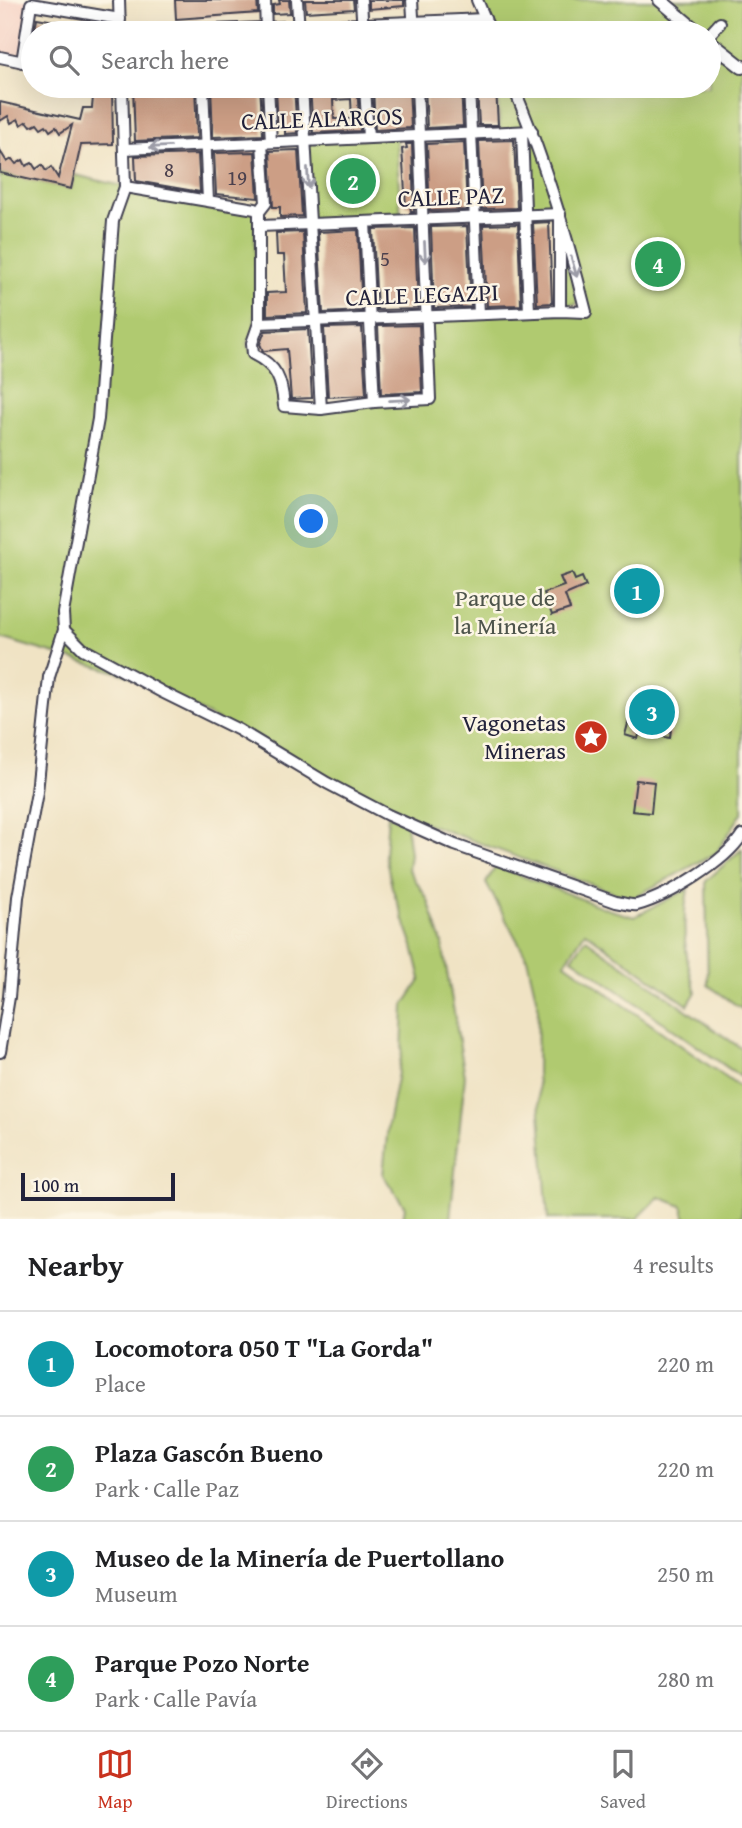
<!DOCTYPE html>
<html lang="en">
<head>
<meta charset="utf-8">
<style>
	body { margin:0; font-family:"Gentium Book Plus",serif; background:#f6f6f6; color:#202124 }
	.scale { position:absolute; left:21px; bottom:18px; width:154px; box-sizing:border-box; padding-left:7px; border:4px solid #22223b; border-top:0; font-size:19px; line-height:24px; white-space:nowrap; color:#22223b; -webkit-text-stroke:5px #fcf5e5; paint-order:stroke }
	.you { position:absolute; left:312px; top:522px; width:24px; height:24px; margin:-18px; border:5px solid #fff; border-radius:50%; background:#1a73e8; box-shadow:0 0 0 10px #1a73e833 }
	.badge { display:grid; place-items:center; width:46px; height:46px; border-radius:50%; background:#c8321e; color:#fff; font-size:23px; font-weight:700 }
	.pin { position:absolute; translate:-50% -50%; border:4px solid #fff; box-shadow:0 2px 7px #0006 }
	.list { margin:0; padding:0; list-style:none }
	h2 { display:flex; justify-content:space-between; align-items:center; height:91px; margin:0; padding:0 28px; font-size:30px }
	h2 small { font-size:23px; font-weight:400; color:#757577 }
	.list li { display:grid; grid-template-columns:46px 1fr auto; gap:21px; align-items:center; box-sizing:border-box; height:105px; padding:0 28px; border-top:2px solid #e0e0e0 }
	.list b { display:block; font-size:26px; white-space:nowrap }
	.list p { margin:0; font-size:23px; white-space:nowrap; color:#757577 }
	.list em { font-size:23px; font-style:normal; color:#757577 }
	.icon { flex:none; width:38px; height:38px; fill:none; stroke:currentColor; stroke-width:2; stroke-linecap:round; stroke-linejoin:round }
	.map { position:relative; flex:none; width:742px; height:1219px; overflow:hidden }
	.search { position:absolute; background:#fff; box-shadow:0 7px 28px #0002; left:21px; right:21px; top:21px; height:77px; display:flex; align-items:center; gap:18px; box-sizing:border-box; padding:0 24px; border-radius:38px; color:#757577; font-size:26px }
	.sheet { height:511px; background:#fff }
	nav { display:flex; justify-content:space-around; align-items:center; box-sizing:border-box; height:98px; border-top:2px solid #e0e0e0; background:#fff; font-size:19px; color:#757577 }
	nav a { display:grid; justify-items:center; gap:4px }
	nav .on { color:#c8321e }
	.map>svg:first-child { display:block }
</style>
</head>
<body>
<div class="map">
<svg width="742" height="1219" viewBox="0 0 742 1219">
	<rect width="100%" height="100%" fill="#fcf5e5"/>
	<filter id="ink" filterUnits="userSpaceOnUse"><feTurbulence type="fractalNoise" baseFrequency=".0143" numOctaves="2"/><feDisplacementMap in="SourceGraphic" scale="14" xChannelSelector="R" yChannelSelector="G"/><feConvolveMatrix kernelMatrix="1 2 1 2 8 2 1 2 1" color-interpolation-filters="sRGB"/></filter>
	<filter id="wash" filterUnits="userSpaceOnUse"><feTurbulence type="fractalNoise" baseFrequency=".00686" numOctaves="4" result="noise"/><feDisplacementMap in="SourceGraphic" scale="28" xChannelSelector="R" yChannelSelector="G"/><feGaussianBlur stdDeviation="1.57" result="paint"/><feColorMatrix in="noise" values="0 0 0 0 0 0 0 0 0 0 0 0 0 0 0 0 0 1.4 0 .05"/><feComposite in="paint" operator="in"/></filter>
	<g filter="url(#wash)">
		<rect width="100%" height="100%" fill="#f0e3c4"/>
		<polygon fill="#f6d2c5" points="0,0 27,0 31,4 22,62 0,57"/>
		<g fill="#b0ca70" stroke="#697656" stroke-width="2">
			<polygon points="477,0 742,0 742,813 716,853 631,899 401,814 134,677 0,638 0,173 71,189 75,175 126,187 255,209 255,329 247,345 253,354 272,365 284,406 430,399 428,316 586,312 560,214 525,215 522,132 500,133 497,86 709,86 709,33 466,33 465,20 485,19"/>
			<polygon points="396,137 401,221 311,224 306,141"/>
			<polygon points="563,239 577,299 577,304 565,305"/>
			<polygon points="388,815 406,823 410,854 408,869 428,900 442,943 465,1076 450,1219 403,1219 405,1207 383,1175 388,1125 402,1052 404,1005 421,979 413,946 392,887 385,855"/>
			<polygon points="742,849 742,1009 708,985 706,881"/>
			<path d="M496,866l114,44 24,7 54,-28c-7,36 -4,69 8,103l-8,13 -103,-73 -20,31 177,126v128l-56,2 -4,-13 -23,-9 -22,22h-89l-11,-146 1,-67 -11,-48 -41,-75z"/>
			<polygon points="586,939 742,1049 741,1077 572,958"/>
		</g>
		<g id="blocks">
			<g fill="#cc9e85" fill-rule="evenodd">
				<polygon points="175,0 257,0 258,13 176,19"/>
				<polygon points="279,0 289,0 290,13 273,14 273,5 280,4"/>
				<polygon points="305,0 353,0 354,9 306,12"/>
				<polygon points="369,0 404,0 404,6 369,9"/>
				<polygon points="37,18 85,26 85,33 34,33"/>
				<polygon points="94,86 112,88 113,144 81,145 71,189 0,173 0,151 7,162 12,159 16,164 23,160 26,166 32,163 36,169 42,165 46,171 51,167 58,178 72,125 60,133 56,127 50,131 46,125 41,128 37,123 31,126 27,121 21,125 18,119 11,123 8,116 0,121 0,102 80,120 83,108 92,108"/>
				<polygon points="133,86 195,86 197,138 135,141"/>
				<polygon points="211,86 260,86 263,135 213,137"/>
				<polygon points="283,86 294,86 297,133 285,134 285,127 278,127 276,89 283,89"/>
				<path d="M310,86h47l3,45 -47,2zM351,99l1,20h-18l-1,-19z"/>
				<polygon points="373,86 409,86 411,128 375,130"/>
				<polygon points="425,86 461,86 463,126 427,128"/>
				<polygon points="483,86 496,86 498,125 479,125 477,88 483,88"/>
				<polygon points="514,140 517,208 482,209 479,141"/>
				<polygon points="464,142 467,210 430,211 427,144"/>
				<polygon points="406,144 412,144 414,212 411,212 410,205 406,206 402,149 407,148"/>
				<polygon points="298,150 302,216 280,217 280,207 273,207 270,151"/>
				<polygon points="255,152 258,198 216,194 214,153"/>
				<polygon points="198,154 200,192 136,181 135,156"/>
				<polygon points="549,222 552,303 537,304 533,223"/>
				<polygon points="518,224 521,305 487,306 483,225"/>
				<polygon points="467,226 471,307 434,308 431,227"/>
				<polygon points="415,228 418,309 377,310 373,229"/>
				<polygon points="358,230 362,311 323,313 318,232"/>
				<polygon points="303,232 307,313 267,315 267,293 286,292 284,255 277,255 276,233"/>
				<polygon points="419,325 422,392 381,394 378,326"/>
				<polygon points="362,327 366,395 328,397 324,328"/>
				<polygon points="308,329 312,398 291,399 287,349 263,351 260,344 265,331"/>
				<polygon points="572,573 575,580 582,577 586,586 565,595 570,609 552,615 544,593 564,586 560,577"/>
				<polygon points="636,694 674,701 670,738 658,736 660,725 642,723 638,739 625,735"/>
				<polygon points="636,780 654,782 651,813 632,811"/>
			</g>
		</g>
	</g>
	<g filter="url(#ink)">
		<use href="#blocks" fill-opacity="0" stroke="#413f50" stroke-width="2"/>
		<g fill="none" stroke-linecap="round" stroke-linejoin="round">
			<g stroke="#413f50" stroke-width="14">
				<g id="minor">
					<polyline points="119,0 120,33"/>
					<polyline points="265,0 266,33"/>
					<polyline points="297,0 299,32"/>
					<polyline points="361,0 363,33"/>
					<polyline points="412,0 414,33"/>
					<polyline points="477,0 491,33"/>
					<polyline points="140,33 485,19"/>
					<polyline points="709,35 720,23"/>
					<polyline points="0,57 33,64"/>
					<polyline points="22,62 31,4 120,19"/>
					<polyline points="203,86 208,201"/>
					<polyline points="268,86 271,142"/>
					<polyline points="365,86 368,138"/>
					<polyline points="469,86 479,314"/>
					<polyline points="522,132 529,312"/>
					<polyline points="124,149 532,131"/>
					<path d="M125,187l130,22 4,3v111l-7,20 1,11c24,12 29,26 31,52l37,3 -19,-323"/>
					<polyline points="259,212 266,203 262,143"/>
					<polyline points="365,222 374,402"/>
					<polyline points="260,226 560,214 560,311"/>
					<path d="M259,323l301,-12 26,1c-19,-77 -42,-153 -73,-226"/>
					<polyline points="321,409 374,402 430,399 417,86"/>
					<path d="M64,630l19,19 79,43 77,38 88,53 61,32 67,30 161,57c7,1 15,4 21,3 32,-9 88,-43 105,-70"/>
					<polyline points="0,1052 9,997 18,897 37,792 49,677 64,630 63,613 98,419 113,221 125,187 122,86"/>
				</g>
			</g>
			<g stroke="#413f50" stroke-width="16">
				<g id="tertiary">
					<polyline points="660,0 699,33"/>
					<polyline points="709,41 742,67"/>
				</g>
			</g>
			<use href="#minor" stroke="#fff" stroke-width="10"/>
			<use href="#tertiary" stroke="#fff" stroke-width="12"/>
		</g>
		<defs><path id="oneway-shaft" d="M-6 0H5M1.5-3L5.5 0L1.5 3" fill="none" stroke-width="1.6" stroke-linecap="round" stroke-linejoin="round" transform="scale(1.75)"/></defs>
		<g stroke="#9c9ca7">
			<use href="#oneway-shaft" transform="translate(160 147) rotate(177)"/>
			<use href="#oneway-shaft" transform="translate(308 178) rotate(87)"/>
			<use href="#oneway-shaft" transform="translate(425 252) rotate(87)"/>
			<use href="#oneway-shaft" transform="translate(574 267) rotate(74)"/>
			<use href="#oneway-shaft" transform="translate(400 400) rotate(-3)"/>
		</g>
	</g>
	<defs>
		<g id="sight-disc" transform="scale(1.75)"><circle r="9.5" fill="#c8321e" stroke="#fcf5e5"/><path d="M0-6L1.8-2.2L6-1.7L2.9 1.2L3.7 5.4L0 3.3L-3.7 5.4L-2.9 1.2L-6-1.7L-1.8-2.2Z" fill="#fff"/></g>
	</defs>
	<g fill-rule="evenodd">
		<use href="#sight-disc" x="591" y="737"/>
	</g>
	<g text-anchor="middle" stroke-width="5" stroke-linejoin="round" paint-order="stroke">
		<g font-size="21" fill="#4c414e">
			<text x="169" y="177">8</text>
			<text x="237" y="185">19</text>
			<text x="385" y="266">5</text>
		</g>
		<g font-size="24" fill="#22223b" stroke="#fcf5e5">
			<text transform="translate(322 119) rotate(-2)" y="8">CALLE ALARCOS</text>
			<text transform="translate(451 197) rotate(-2)" y="8">CALLE PAZ</text>
			<text transform="translate(422 295) rotate(-2)" y="8">CALLE LEGAZPI</text>
		</g>
		<g font-size="24" fill="#4d544b" stroke="#fcf5e5">
			<text x="505" y="606">Parque de<tspan x="505" dy="28">la Minería</tspan></text>
		</g>
		<g font-size="24" fill="#22223b" stroke="#fcf5e5" text-anchor="end">
			<text x="566" y="731">Vagonetas<tspan x="566" dy="28">Mineras</tspan></text>
		</g>
	</g>
</svg>
<div class="scale">100 m</div>
<div class="you"></div>
<div class="pin badge" style="left:637px;top:591px;background:#0f9aa8">1</div>
<div class="pin badge" style="left:353px;top:181px;background:#2e9e5b">2</div>
<div class="pin badge" style="left:652px;top:712px;background:#0f9aa8">3</div>
<div class="pin badge" style="left:658px;top:264px;background:#2e9e5b">4</div>
<div class="search"><svg class="icon" aria-label="search" viewBox="0 0 24 24"><circle cx="10" cy="10" r="6"/><path d="M15 15l6 6"/></svg>Search here</div>
</div>
<section class="sheet">
<h2>Nearby<small>4 results</small></h2>
<ul class="list">
<li><span class="badge" style="background:#0f9aa8">1</span><div><b>Locomotora 050 T &quot;La Gorda&quot;</b><p>Place</p></div><em>220 m</em></li>
<li><span class="badge" style="background:#2e9e5b">2</span><div><b>Plaza Gascón Bueno</b><p>Park · Calle Paz</p></div><em>220 m</em></li>
<li><span class="badge" style="background:#0f9aa8">3</span><div><b>Museo de la Minería de Puertollano</b><p>Museum</p></div><em>250 m</em></li>
<li><span class="badge" style="background:#2e9e5b">4</span><div><b>Parque Pozo Norte</b><p>Park · Calle Pavía</p></div><em>280 m</em></li>
</ul>
</section>
<nav>
<a class="on"><svg class="icon" aria-label="map" viewBox="0 0 24 24"><path d="M3 6l6-2 6 2 6-2v14l-6 2-6-2-6 2zM9 4v14M15 6v14"/></svg>Map</a>
<a><svg class="icon" aria-label="directions" viewBox="0 0 24 24"><path d="M12 3l9 9-9 9-9-9zM9 14v-3h6M13 9l2 2-2 2"/></svg>Directions</a>
<a><svg class="icon" aria-label="saved" viewBox="0 0 24 24"><path d="M7 4h10v16l-5-4-5 4z"/></svg>Saved</a>
</nav>
</body>
</html>
